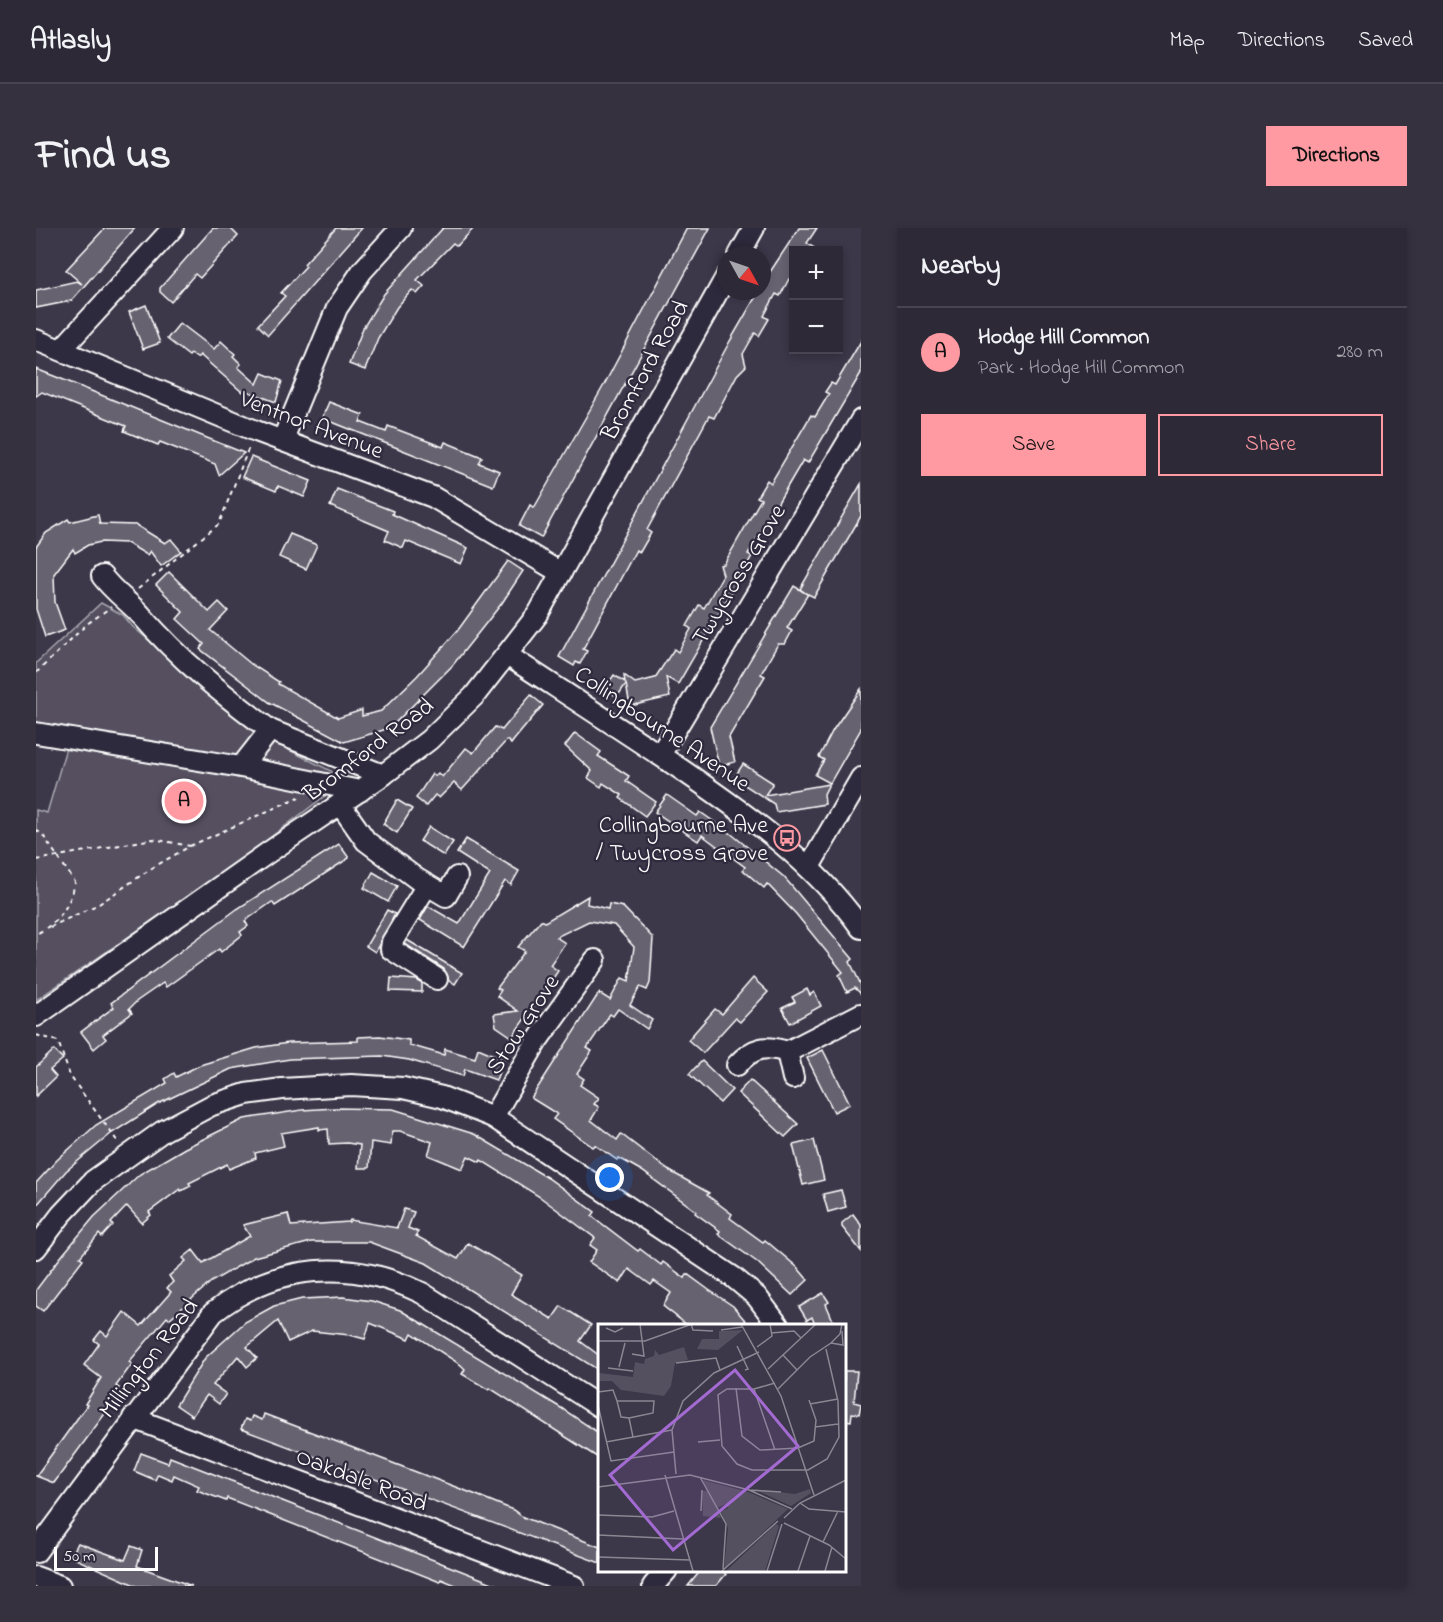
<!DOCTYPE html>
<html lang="en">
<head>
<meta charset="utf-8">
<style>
	body { margin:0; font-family:"Indie Flower",sans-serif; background:#35313f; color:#f1f3f6 }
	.controls { position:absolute; right:18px; top:18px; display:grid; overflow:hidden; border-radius:0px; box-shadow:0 3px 9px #0003 }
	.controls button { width:54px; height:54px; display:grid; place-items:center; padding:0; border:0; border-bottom:2px solid #484552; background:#2d2937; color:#f1f3f6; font:30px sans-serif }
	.compass { position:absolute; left:681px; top:18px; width:54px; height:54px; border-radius:50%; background:#2d2937; box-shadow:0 3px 9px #0003; rotate:130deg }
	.scale { position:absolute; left:18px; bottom:15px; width:104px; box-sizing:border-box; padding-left:6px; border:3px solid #fff; border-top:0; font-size:16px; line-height:21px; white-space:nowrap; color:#fff; -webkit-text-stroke:4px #2f2a3d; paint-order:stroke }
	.you { position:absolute; left:574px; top:950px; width:21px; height:21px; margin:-15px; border:4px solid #fff; border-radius:50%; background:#1a73e8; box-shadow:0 0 0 9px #1a73e833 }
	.badge { display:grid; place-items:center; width:39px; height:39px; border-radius:50%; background:#ff9aa2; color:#111; font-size:20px; font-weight:700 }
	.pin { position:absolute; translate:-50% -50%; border:3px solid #fff; box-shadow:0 2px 6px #0006 }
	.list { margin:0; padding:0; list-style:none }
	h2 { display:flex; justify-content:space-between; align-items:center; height:78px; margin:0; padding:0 24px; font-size:26px }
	h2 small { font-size:20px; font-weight:400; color:#a7a6ad }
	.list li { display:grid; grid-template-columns:39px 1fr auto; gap:18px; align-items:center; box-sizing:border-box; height:90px; padding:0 24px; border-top:2px solid #484552 }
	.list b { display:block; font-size:22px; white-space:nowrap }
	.list p { margin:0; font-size:20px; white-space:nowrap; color:#a7a6ad }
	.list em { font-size:20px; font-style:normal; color:#a7a6ad }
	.actions { display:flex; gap:12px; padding:18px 24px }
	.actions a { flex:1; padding:14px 0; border:2px solid #ff9aa2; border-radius:0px; text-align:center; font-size:21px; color:#ff9aa2 }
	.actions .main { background:#ff9aa2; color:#111 }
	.map { position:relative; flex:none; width:825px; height:1358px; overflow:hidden; border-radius:0px }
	header { display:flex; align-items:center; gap:36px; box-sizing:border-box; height:84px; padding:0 30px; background:#2d2937; border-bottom:2px solid #484552 }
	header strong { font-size:28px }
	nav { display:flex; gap:33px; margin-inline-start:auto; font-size:21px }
	.intro { display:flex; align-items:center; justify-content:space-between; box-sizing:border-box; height:144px; padding:0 36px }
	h1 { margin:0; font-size:42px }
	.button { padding:15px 27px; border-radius:0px; background:#ff9aa2; color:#111; font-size:21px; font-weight:700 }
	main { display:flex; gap:36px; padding:0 36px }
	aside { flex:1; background:#2d2937; border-radius:0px; box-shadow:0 3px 9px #0003 }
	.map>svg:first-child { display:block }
</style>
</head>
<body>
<header>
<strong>Atlasly</strong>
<nav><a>Map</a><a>Directions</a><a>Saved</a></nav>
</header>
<div class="intro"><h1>Find us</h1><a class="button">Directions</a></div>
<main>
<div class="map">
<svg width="825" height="1358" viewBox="0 0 825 1358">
	<rect width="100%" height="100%" fill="#3c3749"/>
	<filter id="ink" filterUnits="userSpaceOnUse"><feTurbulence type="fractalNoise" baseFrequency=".0167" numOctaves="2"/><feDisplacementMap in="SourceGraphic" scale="12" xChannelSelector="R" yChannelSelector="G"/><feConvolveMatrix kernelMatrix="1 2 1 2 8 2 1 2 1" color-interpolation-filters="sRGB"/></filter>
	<g filter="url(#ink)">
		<g fill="#555060" stroke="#aaa8b0" stroke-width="1.5">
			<polygon points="65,375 87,387 97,399 222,502 201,532 294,564 210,628 0,772 0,582 11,585 35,503 0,497 0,435"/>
			<polygon points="237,514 303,547 303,553 215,535"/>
		</g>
		<g fill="#666270" stroke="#fff" stroke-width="1.5">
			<polygon points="69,0 99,0 35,73 0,80 0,62 41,53 46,56 30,42"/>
			<polygon points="177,0 194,0 202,8 164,50 159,46 135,74 124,64 124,60"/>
			<polygon points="300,0 326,0 232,107 222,97 249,68 245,65 270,38 268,36"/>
			<polygon points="407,0 438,0 421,18 417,15 381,52 388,58 381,66 376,62 361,79 342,110 329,142 313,136 327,100 348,66"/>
			<polygon points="651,0 674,0 505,310 483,298 494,277 498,280 568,157"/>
			<polygon points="763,0 781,0 771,15 781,22 758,22 758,53 753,51 744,68 740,66 728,88 733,91 723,108 719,105 707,126 710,138 701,147 678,190 673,188 611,302 615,305 604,324 600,322 547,421 551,423 544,436 540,434 538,438 523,429 694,113 723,63 726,63 726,57 734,44"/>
			<polygon points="110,77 124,115 107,121 93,84"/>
			<polygon points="144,95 178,121 185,113 199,126 197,128 205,136 202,139 221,156 226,145 246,153 240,174 208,162 206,164 164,127 161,130 155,126 153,128 131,111"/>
			<polygon points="825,113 825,145 772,235 767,232 747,266 712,326 716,328 696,363 642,456 630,449 634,469 594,478 590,456 581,469 569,460 578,447 589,454 588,447 599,455 619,450 638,421 642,424 655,401 651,398 663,377 668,380 687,347 684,337 688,336 725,271 721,269 731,252 735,255 775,187 779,189 793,166 789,164 795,155 799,157"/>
			<polygon points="0,141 28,152 208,225 183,247 179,236 124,214 122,217 88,203 90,198 6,164 0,168"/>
			<polygon points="293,174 327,187 324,194 350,204 352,198 407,219 409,214 446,229 443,235 463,243 457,258 286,190"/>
			<polygon points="215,229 275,253 268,269 242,258 240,263 206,249"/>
			<polygon points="825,256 825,288 778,369 772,366 751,400 756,403 749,416 742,416 725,446 729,448 693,509 699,534 683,538 674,499 758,358 771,366 764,361"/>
			<polygon points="301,261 357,283 356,286 432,320 425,336 370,313 367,320 349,312 353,303 294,278"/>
			<polygon points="62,287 64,296 100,297 129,315 135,311 145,323 125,338 114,323 111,327 91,315 65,314 52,317 39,325 37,321 18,346 19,374 29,402 9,409 0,381 0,319 10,305 32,291 34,294"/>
			<polygon points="254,306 281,317 270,341 243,329"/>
			<polygon points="472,333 487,343 466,375 416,438 354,500 308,514 233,474 164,421 168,416 141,391 147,384 120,357 133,344 173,384 183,374 192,383 174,402 215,436 243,454 242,456 302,490 326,482 326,488 345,483 381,448 422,402"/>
			<polygon points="825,461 825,501 794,555 779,547 788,532 783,529 797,502"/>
			<polygon points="495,467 507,477 478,512 475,516 471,512 426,562 418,555 403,570 399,567 390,578 380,570 396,546 399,548 402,545 406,549 430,520 437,525 459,499 466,502"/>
			<polygon points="539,505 565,524 562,528 593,548 590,553 620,574 609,588 584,570 586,567 567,555 565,559 552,550 556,543 529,518"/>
			<polygon points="707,536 737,555 729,567 793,556 788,566 789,576 740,584 738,576 698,550"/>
			<polygon points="631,567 661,588 664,584 693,604 748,649 817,731 814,734 825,757 825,766 819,760 811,764 803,747 807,744 760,686 731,656 728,660 707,642 709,639 666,607 662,613 619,584"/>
			<polygon points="361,572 376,581 361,605 347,596"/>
			<polygon points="393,599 417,614 408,628 384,613"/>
			<polygon points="430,611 483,643 475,657 469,653 428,719 384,692 392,678 423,696 454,646 421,625"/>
			<polygon points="303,616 313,630 239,678 236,674 209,693 212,698 204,704 206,707 185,724 183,721 130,759 127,755 101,773 93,781 96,785 67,807 70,811 58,821 45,804 78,779 75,775 201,681"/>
			<polygon points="337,644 361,658 352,674 328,660"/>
			<polygon points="552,668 551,676 572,681 573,676 587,679 617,710 614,755 611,762 604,759 594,777 616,792 611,801 582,781 577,788 574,786 551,820 556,823 541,846 548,851 544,857 563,870 558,876 563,879 555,892 581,912 585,906 632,942 673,965 671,967 696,986 694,990 727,1014 729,1012 761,1039 772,1052 756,1067 721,1034 682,1006 684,1003 659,985 660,983 606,943 583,930 581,932 559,917 557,919 517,891 521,886 495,870 563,765 574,772 586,750 593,753 598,719 578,697 553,693 520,709 529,715 514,737 522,743 476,809 460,798 458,786 482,783 461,768 465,762 461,760 489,723 482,719 505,692 509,694"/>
			<polygon points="351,682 359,686 339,724 330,718"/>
			<polygon points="371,712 426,745 419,756 413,752 408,741 369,716"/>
			<polygon points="355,750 381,752 386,756 386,764 354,763"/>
			<polygon points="717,750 732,764 704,794 699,790 667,825 652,812 679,781 686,786"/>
			<polygon points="771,761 774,767 778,764 785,778 754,795 746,780 759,774 756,769"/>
			<polygon points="344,808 373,812 373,817 408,827 409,821 439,830 442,820 468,831 460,852 429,841 427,848 373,832 346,828 254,831 195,841 122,876 76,905 30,943 0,978 0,955 21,932 60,897 131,855 129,851 138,845 140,849 164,837 220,820 252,815 322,813 322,809"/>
			<polygon points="18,822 27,831 14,842 20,849 0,868 0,839"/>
			<polygon points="787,822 814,876 798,884 771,830"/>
			<polygon points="666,833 696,862 684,875 653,846"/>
			<polygon points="714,852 762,896 749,909 702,865"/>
			<polygon points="299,880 357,881 438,906 512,950 559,984 556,988 602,1023 604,1021 625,1037 627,1034 649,1050 651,1046 673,1062 697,1078 713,1097 651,1097 627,1078 635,1065 618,1053 615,1057 593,1041 584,1055 553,1034 561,1022 554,1017 559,1010 504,969 445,932 444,934 432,928 426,941 392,927 396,914 364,903 356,903 355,917 335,914 333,940 322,940 324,917 311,915 293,916 292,901 283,902 283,899 245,905 248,918 219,925 220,930 193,941 191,936 153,955 155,958 145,963 144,961 113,984 115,987 106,995 91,978 75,995 77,997 66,1009 63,1006 44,1029 47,1031 7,1083 0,1078 0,1062 24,1030 58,989 104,946 149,920 208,891 266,882"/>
			<polygon points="778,912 788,952 767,957 757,917"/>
			<polygon points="805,962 810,979 792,984 787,966"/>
			<polygon points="368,981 378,984 372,1000 382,1004 380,1008 422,1031 432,1015 486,1047 475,1066 516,1091 525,1078 555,1097 544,1113 564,1128 564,1143 390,1035 333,1014 275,1014 218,1029 175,1054 133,1091 131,1089 93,1134 96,1136 80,1158 83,1160 68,1181 71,1183 18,1255 0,1248 51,1177 49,1176 65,1150 48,1137 63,1116 58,1112 65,1103 71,1108 88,1084 105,1098 135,1064 131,1060 137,1054 133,1048 150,1033 147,1030 157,1022 167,1035 214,1008 207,997 252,986 255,998 313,994 314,992 361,1000"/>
			<polygon points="817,986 825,997 825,1023 806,999 806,995"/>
			<polygon points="787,1065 793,1074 790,1076 799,1097 779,1097 776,1089 771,1092 763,1079"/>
			<polygon points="307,1069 336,1073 364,1082 525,1180 564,1206 564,1231 454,1160 453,1162 426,1146 429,1141 425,1137 376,1105 373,1111 334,1095 329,1111 314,1107 276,1103 252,1114 242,1093 211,1119 221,1130 211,1139 202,1128 177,1157 190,1166 183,1176 171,1167 156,1188 140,1177 169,1130 209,1094 238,1078 266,1071"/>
			<polygon points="808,1143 821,1143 818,1174 825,1176 823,1186 816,1185 815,1193 808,1192"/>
			<polygon points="228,1186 438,1266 477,1282 487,1289 564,1319 564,1335 205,1201 209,1191 214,1193 216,1188 226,1192"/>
			<polygon points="105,1225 132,1235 134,1229 464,1358 422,1358 405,1351 404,1354 191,1270 190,1273 161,1262 163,1258 138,1247 136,1252 122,1246 119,1252 98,1243"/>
			<polygon points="42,1315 89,1332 95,1318 106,1322 101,1338 156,1358 101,1358 35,1329"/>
			<polygon points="666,1341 684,1341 690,1346 680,1358 652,1358"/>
		</g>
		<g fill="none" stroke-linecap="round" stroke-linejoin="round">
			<g stroke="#fff" stroke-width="24">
				<g id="minor">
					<polyline points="703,27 718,0"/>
					<polyline points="0,112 220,203 397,269 525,345"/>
					<polyline points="25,122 137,0"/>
					<polyline points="247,211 301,80 326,43 365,0"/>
					<path d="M66,348c11,15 26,25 39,39 40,46 80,78 129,115"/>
					<path d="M471,427c58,38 117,76 175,115 67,46 131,91 179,158"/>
					<polyline points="0,505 205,539 324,563"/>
					<polyline points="624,527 825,192"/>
					<polyline points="205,539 234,502 347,547"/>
					<polyline points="304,576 330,613 381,651 410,668 421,649"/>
					<polyline points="773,639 825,550"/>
					<polyline points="391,657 356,714 355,721 401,751"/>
					<polyline points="0,788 233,624 347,547 393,512 438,468 502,386 690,49"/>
					<path d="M701,837c16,-18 28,-20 50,-13"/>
					<polyline points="757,850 751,824 825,786"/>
					<polyline points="457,889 501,813 559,732"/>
					<polyline points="0,1020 25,987 57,953 127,903 176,877 210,866 246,861 315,857 367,860 406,869 457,889 697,1049 721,1069 742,1097"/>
					<polyline points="97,1190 538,1358"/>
					<path d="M0,1324l177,-239c62,-50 138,-55 209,-20l178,114"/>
					<polyline points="0,1349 24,1358"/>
					<polyline points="617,1358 631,1342"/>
				</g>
			</g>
			<g stroke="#fff" stroke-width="2" stroke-dasharray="4.5 4.5" stroke-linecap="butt">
				<polyline points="102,361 183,296 213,219"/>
				<polyline points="0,445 51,396 75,379"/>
				<path d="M0,602l6,4 33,48c-4,23 -18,42 -39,52"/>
				<polyline points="0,632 117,611 154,618"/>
				<polyline points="14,699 63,676 116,640 154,618 263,569"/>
				<polyline points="0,807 22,813 34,848 82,914"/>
			</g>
			<use href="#minor" stroke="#2f2a3d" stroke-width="20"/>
		</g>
	</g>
	<defs>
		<g id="bus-ring" transform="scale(1.35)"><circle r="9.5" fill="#2f2a3d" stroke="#ff9aa2" stroke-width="1.5"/><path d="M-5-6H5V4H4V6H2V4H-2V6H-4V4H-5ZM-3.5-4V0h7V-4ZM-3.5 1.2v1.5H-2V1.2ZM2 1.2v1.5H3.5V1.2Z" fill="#ff9aa2"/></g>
	</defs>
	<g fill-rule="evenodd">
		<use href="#bus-ring" x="751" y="610"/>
	</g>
	<g text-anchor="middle" stroke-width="4.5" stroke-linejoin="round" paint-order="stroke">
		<g font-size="24" fill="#fff" stroke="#2f2a3d">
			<text transform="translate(608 142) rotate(-61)" y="8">Bromford Road</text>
			<text transform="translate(276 196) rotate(21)" y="8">Ventnor Avenue</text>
			<text transform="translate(702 346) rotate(-59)" y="8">Twycross Grove</text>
			<text transform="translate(627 500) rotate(34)" y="8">Collingbourne Avenue</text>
			<text transform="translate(332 521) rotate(-37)" y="8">Bromford Road</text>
			<text transform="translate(486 796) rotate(-57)" y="8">Stow Grove</text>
			<text transform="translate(112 1130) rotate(-52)" y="8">Millington Road</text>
			<text transform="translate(326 1251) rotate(21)" y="8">Oakdale Road</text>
		</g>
		<g font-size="24" fill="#fff" stroke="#2f2a3d" text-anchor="end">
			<text x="732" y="604">Collingbourne Ave<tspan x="732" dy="28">/ Twycross Grove</tspan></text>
		</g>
	</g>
	<g transform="translate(562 1096)">
		<rect width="248" height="248" fill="#3c3749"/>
		<path d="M145,6l-25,20 -21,-1 5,-10h17v-8zM86,23l4,13 -13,3 -4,23 -7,10 -43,-6 -9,-9h-14v-12l1,4 34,4 2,-15 9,2 1,-5 9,-3 1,-6 4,5zM105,156l45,12 40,17 -64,60 4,-41 -7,-16 7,-4 -2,-4 -9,4 4,10 -18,-2 -1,-25h5zM156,165l41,5 15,-5 1,4 -20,13zM178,200l3,2 -14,45h-39z" fill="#555060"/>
		<path fill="none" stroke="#8a8792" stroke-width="1.5" d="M93,0l2,6 20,1M143,0l40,72 33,99M8,4l9,4 8,-4M123,6l21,-3M173,9l23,-2 7,7M0,17h47l47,-17M233,19l12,2 -1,-14M139,22l11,23 -3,1M159,23l15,-11 -2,-12M34,30l12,2 -4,-32M185,31l14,15M78,39l40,-5 4,12M21,43l6,-24M10,44l25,3M170,45l48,-45M177,59l-21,6h-27l-9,6 4,51 15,18 15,6h56l19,-11 12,-22 -1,-36 -12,-52M138,64l6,48 18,14 38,-2 16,-7 2,-21 -7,-20M156,65l21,61M180,65l32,-32 21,-14 9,-9 2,-10M0,68l15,-2 4,11M212,80l28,-5M0,81l13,56 63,-9M31,94l24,-5 1,-12h-37l4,16 8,1 4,19M217,103l23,-3M8,118l66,-12M100,118l22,-2M78,150l-4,-44 11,-29 31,-28 45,-21M67,151l28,96M102,153l26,47 -3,45M0,163l92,-12 59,15 43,19M151,166l32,2M202,179l9,6 37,3M103,187l1,-21M0,191l54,2 22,-6M186,194l16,-15 46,-23M186,199l45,22 17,14M0,211l85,4M225,218l15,-31M0,233l92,3M124,247l56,-50M169,247l15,-47M200,247l12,-35M227,247l7,-24"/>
		<path fill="#a36bd2" fill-opacity="0.15" stroke="#a36bd2" stroke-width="3" d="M137,46l63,76 -125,104 -63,-75z"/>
		<rect width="248" height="248" fill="none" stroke="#fff" stroke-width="3"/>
	</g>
</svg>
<div class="controls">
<button>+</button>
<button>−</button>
</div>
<svg class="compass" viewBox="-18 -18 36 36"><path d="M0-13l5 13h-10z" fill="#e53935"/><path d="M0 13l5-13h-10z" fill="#a7a6ad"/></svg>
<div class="scale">50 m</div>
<div class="you"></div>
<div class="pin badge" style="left:148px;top:573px">A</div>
</div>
<aside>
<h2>Nearby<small></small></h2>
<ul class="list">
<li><span class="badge">A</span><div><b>Hodge Hill Common</b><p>Park · Hodge Hill Common</p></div><em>280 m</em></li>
</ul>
<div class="actions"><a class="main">Save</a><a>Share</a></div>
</aside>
</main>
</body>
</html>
